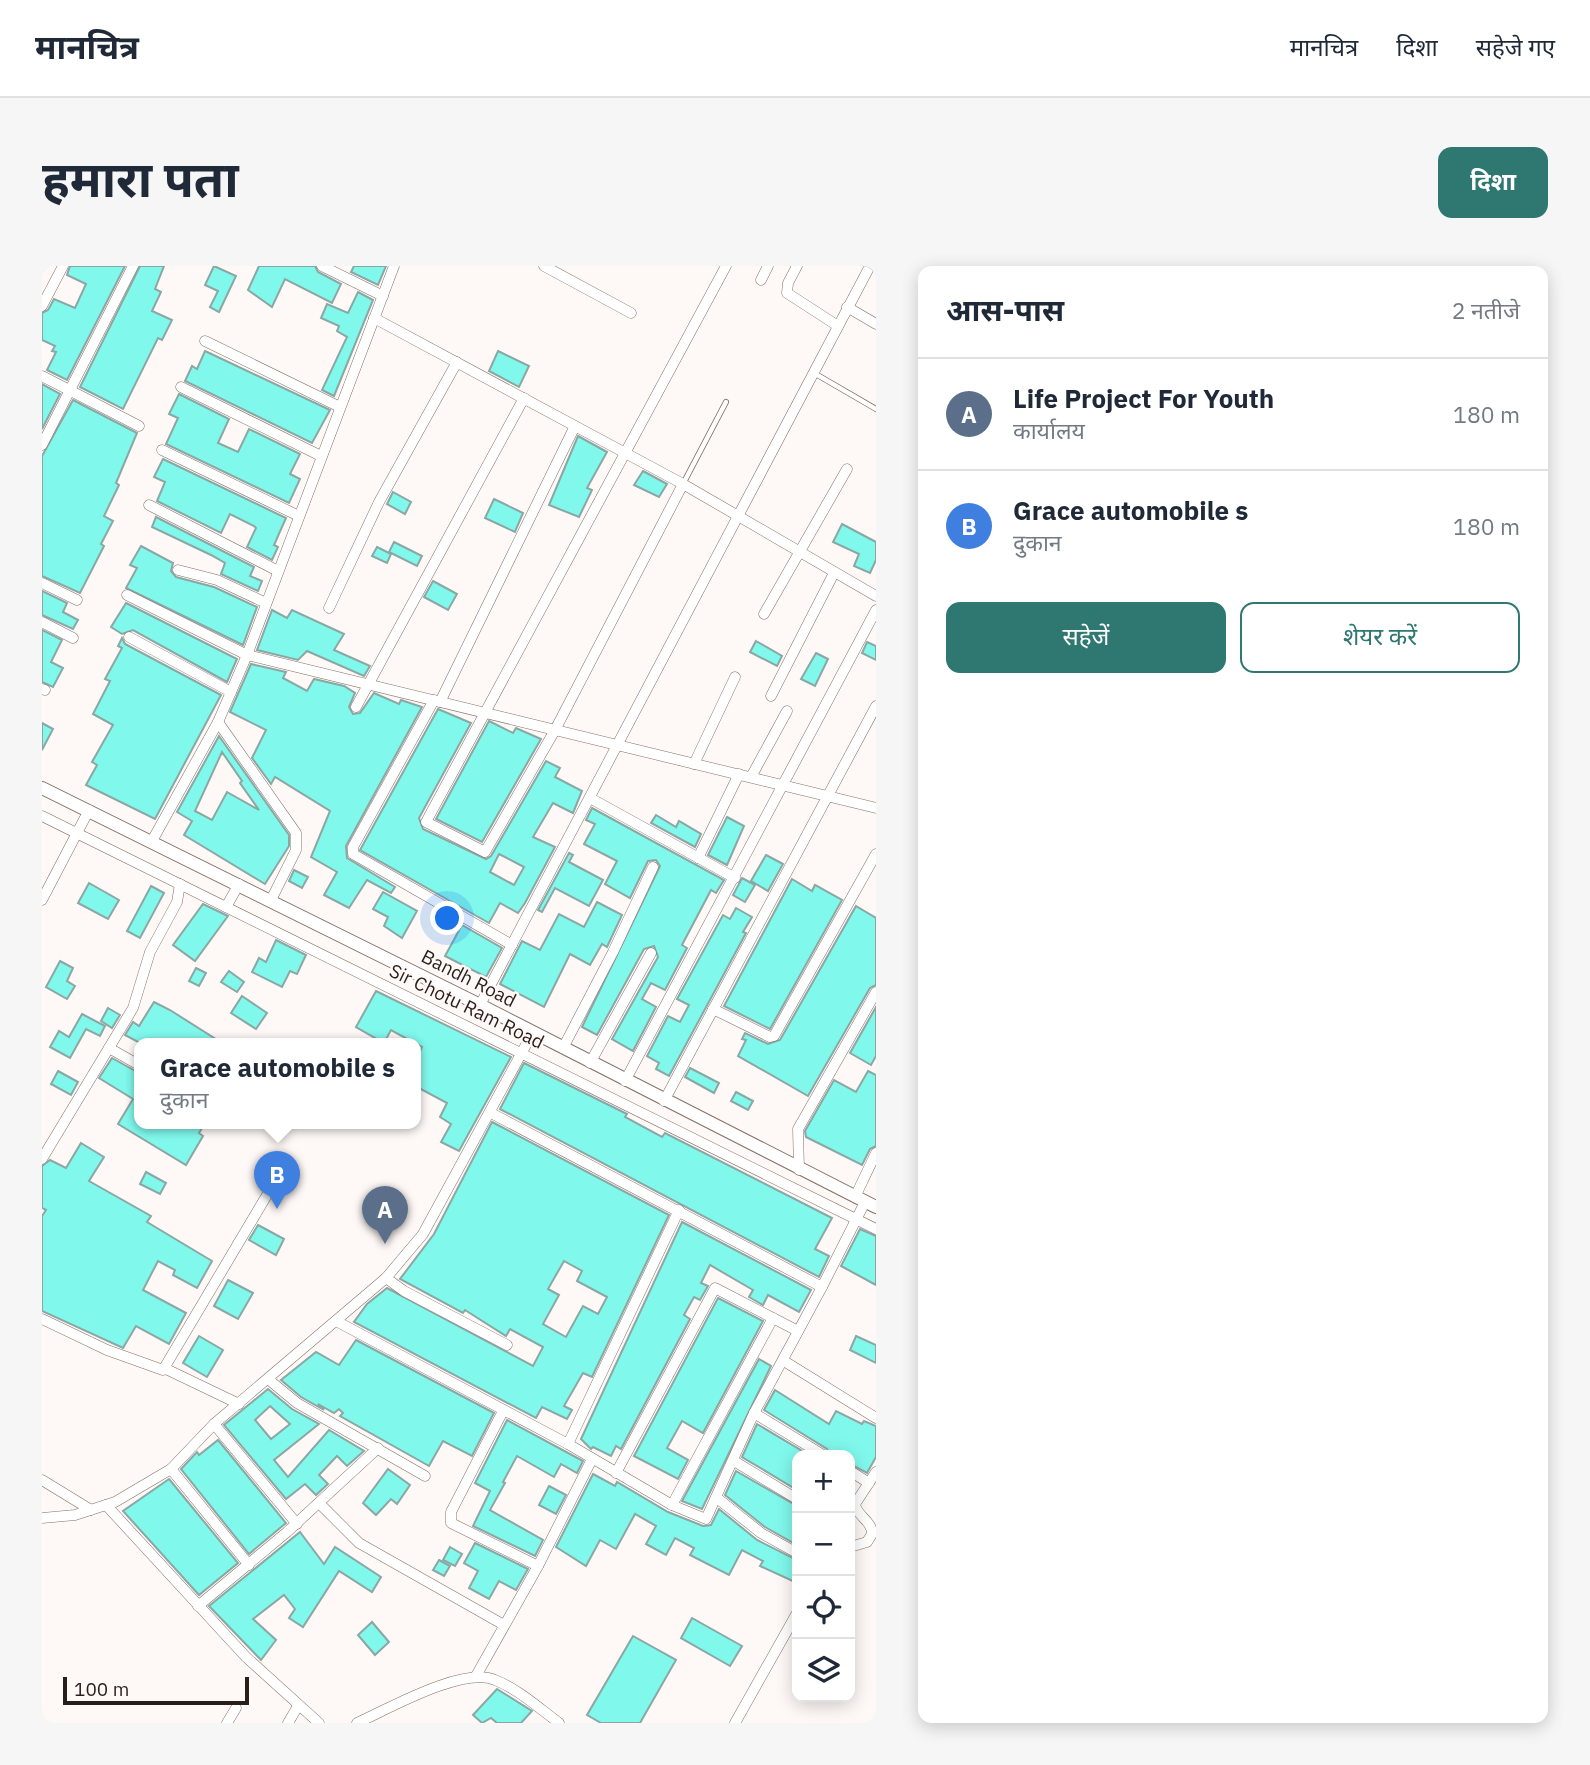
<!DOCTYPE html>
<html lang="hi">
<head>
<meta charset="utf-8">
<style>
	body { margin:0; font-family:"IBM Plex Sans","Noto Sans Devanagari",sans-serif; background:#f6f6f7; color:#1f2937 }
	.controls { position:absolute; right:21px; bottom:21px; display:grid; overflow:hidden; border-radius:14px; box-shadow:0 4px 18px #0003 }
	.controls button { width:63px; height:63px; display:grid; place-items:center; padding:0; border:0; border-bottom:2px solid #e0e1e3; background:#fff; color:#1f2937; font:35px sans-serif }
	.scale { position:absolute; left:21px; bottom:18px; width:186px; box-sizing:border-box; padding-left:7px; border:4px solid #281f1b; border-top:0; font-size:19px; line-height:24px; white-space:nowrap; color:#281f1b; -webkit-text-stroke:5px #fef9f6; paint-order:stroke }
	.you { position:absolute; left:406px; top:653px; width:24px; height:24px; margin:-18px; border:5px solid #fff; border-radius:50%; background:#1a73e8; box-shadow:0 0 0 10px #1a73e833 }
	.badge { display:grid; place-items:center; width:46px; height:46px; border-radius:50%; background:#2f7771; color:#fff; font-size:23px; font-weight:700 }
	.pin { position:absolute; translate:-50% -58px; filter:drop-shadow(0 2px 4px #0008) }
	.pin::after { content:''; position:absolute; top:37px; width:24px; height:21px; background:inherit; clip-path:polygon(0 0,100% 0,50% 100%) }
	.popup { position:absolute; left:92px; top:772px; width:287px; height:91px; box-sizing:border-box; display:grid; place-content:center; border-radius:14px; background:#fff; filter:drop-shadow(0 2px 5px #0005); font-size:23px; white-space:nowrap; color:#747a83 }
	.popup b { font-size:26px; color:#1f2937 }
	.popup::after { content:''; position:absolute; left:50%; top:100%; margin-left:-14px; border:14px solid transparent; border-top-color:#fff }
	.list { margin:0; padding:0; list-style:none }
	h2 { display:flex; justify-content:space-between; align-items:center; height:91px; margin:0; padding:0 28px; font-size:30px }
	h2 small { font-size:23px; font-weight:400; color:#747a83 }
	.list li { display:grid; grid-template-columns:46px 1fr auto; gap:21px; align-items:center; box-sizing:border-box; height:112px; padding:0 28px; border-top:2px solid #e0e1e3 }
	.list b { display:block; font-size:26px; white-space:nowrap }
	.list p { margin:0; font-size:23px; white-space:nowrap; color:#747a83 }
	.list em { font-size:23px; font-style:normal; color:#747a83 }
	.actions { display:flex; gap:14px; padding:21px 28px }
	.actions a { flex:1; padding:16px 0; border:2px solid #2f7771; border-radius:14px; text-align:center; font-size:24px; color:#2f7771 }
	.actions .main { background:#2f7771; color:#fff }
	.icon { flex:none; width:38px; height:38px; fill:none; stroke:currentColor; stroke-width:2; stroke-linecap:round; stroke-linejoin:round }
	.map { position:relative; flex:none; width:834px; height:1457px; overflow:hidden; border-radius:14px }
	header { display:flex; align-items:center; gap:42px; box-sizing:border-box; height:98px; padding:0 35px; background:#fff; border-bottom:2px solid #e0e1e3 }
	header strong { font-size:33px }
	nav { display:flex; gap:38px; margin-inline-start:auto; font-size:24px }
	.intro { display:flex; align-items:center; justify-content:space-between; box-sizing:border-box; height:168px; padding:0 42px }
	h1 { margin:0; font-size:49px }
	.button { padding:18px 32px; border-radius:14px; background:#2f7771; color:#fff; font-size:24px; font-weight:700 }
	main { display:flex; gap:42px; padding:0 42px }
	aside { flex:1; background:#fff; border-radius:14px; box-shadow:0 4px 18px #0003 }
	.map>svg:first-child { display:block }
</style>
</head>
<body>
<header>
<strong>मानचित्र</strong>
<nav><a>मानचित्र</a><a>दिशा</a><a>सहेजे गए</a></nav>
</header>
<div class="intro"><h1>हमारा पता</h1><a class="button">दिशा</a></div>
<main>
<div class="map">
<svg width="834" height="1457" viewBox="0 0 834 1457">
	<rect width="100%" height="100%" fill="#fef9f6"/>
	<g fill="#81f8ec" stroke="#8ba7a4" stroke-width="2" fill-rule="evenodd">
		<polygon points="28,0 83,0 25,114 5,104 14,86 10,85 13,80 0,74 0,47 6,44 12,33 33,42 44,18 25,9"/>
		<polygon points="98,0 122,0 113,23 119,26 110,45 130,54 120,74 116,72 81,143 38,121"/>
		<polygon points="172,0 194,10 177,46 168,41 176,25 163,19"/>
		<polygon points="217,0 273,0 276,6 299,18 290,37 243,13 230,41 206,24"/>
		<polygon points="312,0 344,0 336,19 309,6"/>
		<polygon points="316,26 331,34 292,130 280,124 305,71 295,65 297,60 279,52 285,38 306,47"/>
		<polygon points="163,85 288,144 270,177 143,115 150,100 155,103"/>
		<polygon points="456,85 487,100 477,121 447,105"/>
		<polygon points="0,118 18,128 0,163"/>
		<polygon points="137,128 187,153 176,177 196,186 207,163 258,188 248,208 258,213 247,237 124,178 136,152 127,148"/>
		<polygon points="31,134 95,167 74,217 77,219 62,250 71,255 59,278 62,280 38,327 0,310 0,190"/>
		<polygon points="536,170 565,186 545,222 550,224 537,251 507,239"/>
		<polygon points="121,193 244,252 232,279 236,281 230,294 205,281 214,262 212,260 188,248 179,267 115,235 123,216 112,211"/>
		<polygon points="601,205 625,218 617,231 592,219"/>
		<polygon points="351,226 369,236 363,248 345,238"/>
		<polygon points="452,233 481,247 473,266 443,252"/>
		<polygon points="114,251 212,301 208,310 220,315 216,325 179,308 183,297 169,289 110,261"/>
		<polygon points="800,258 834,276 834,294 828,307 812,300 817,288 791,276"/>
		<polygon points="352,276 380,290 375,300 347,286"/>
		<polygon points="99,280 131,297 129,305 134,311 172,321 215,341 201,379 84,322 95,302 88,299"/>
		<polygon points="335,281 349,288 345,297 330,290"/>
		<polygon points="391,315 415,328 406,344 382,331"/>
		<polygon points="0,325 25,337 21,346 36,354 31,363 0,349"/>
		<polygon points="84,337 195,393 185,416 91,364 80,368 69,361"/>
		<polygon points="230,344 245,352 250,344 302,368 292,384 328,400 322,410 265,385 256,394 215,384"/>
		<polygon points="0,364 20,374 9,396 21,402 11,421 0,416"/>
		<polygon points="80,372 83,378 179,429 113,553 44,519 55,499 50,496 71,459 51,448 68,415 63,413 80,382 76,380"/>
		<polygon points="714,375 740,390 735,400 708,386"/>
		<polygon points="825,376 834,380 834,394 820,387"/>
		<polygon points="774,387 786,393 773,420 759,413"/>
		<polygon points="209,398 244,406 241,412 265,425 272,413 302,420 313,427 307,441 311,448 318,447 332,427 357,438 359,434 380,441 304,580 305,592 353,621 349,627 325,614 307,642 282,629 295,606 269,591 288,545 233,511 229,518 210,492 224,464 188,446"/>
		<path d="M396,443l33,14 -52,95 4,11 63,30 5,-3 55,-95 14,7 -5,9 27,14 -9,22 -20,-10 -20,34 22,10 -30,56 -7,10 -18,-10 -11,20 -129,-73zM457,588l25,13 -10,18 -24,-13z"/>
		<polygon points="447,455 471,467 474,462 499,473 440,576 394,553"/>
		<polygon points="0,457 11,463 0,484"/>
		<path d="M177,470l70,99v11l-24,38 -81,-49 8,-14 -15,-9zM180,486l20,29 -2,2 19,27 -32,-18 -15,28 -17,-9z"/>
		<polygon points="550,542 682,614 674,627 669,624 640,679 645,682 623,724 609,717 600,733 614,741 591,785 570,773 616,691 612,680 602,683 555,769 540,761 618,600 614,594 606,595 588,632 563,618 575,595 542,578 553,558 544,554"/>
		<polygon points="614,549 634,561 637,555 659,568 653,581 609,557"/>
		<polygon points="685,551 702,560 685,599 666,589"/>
		<polygon points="527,587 531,589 527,596 561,614 547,640 513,622 500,646 496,644"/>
		<polygon points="724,589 741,598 726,625 709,615"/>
		<polygon points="252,604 266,611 260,622 247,615"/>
		<polygon points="700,612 713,619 703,636 691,629"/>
		<polygon points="750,613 770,625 773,619 800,634 728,763 682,740"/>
		<polygon points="47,617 77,634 66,653 36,637"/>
		<polygon points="109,620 122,627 98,672 85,665"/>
		<polygon points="341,626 375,645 360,672 342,660 346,651 331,643"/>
		<polygon points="555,636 580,649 565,681 560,678 548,699 528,688 502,741 458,718 480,675 498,684 517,648 542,661"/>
		<polygon points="161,638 186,650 153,695 131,679"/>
		<polygon points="814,640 834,652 834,719 828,722 766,830 696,790 704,774 700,773 703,767 726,778 738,774"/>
		<polygon points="694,642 710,651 701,666 704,667 627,810 614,803 617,797 605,790 626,750 638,756 647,739 635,733 681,649 688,653"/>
		<polygon points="420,659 460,682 444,711 403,690"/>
		<polygon points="234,674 264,689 255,708 248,705 240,721 210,706 217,692 224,696"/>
		<polygon points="18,695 31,702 25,715 33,720 25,733 4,721"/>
		<polygon points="154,702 164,707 157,720 147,715"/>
		<polygon points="187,705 202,716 195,726 179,716"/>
		<polygon points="334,725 469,791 417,885 399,876 409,858 398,851 405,837 373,820 373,798 380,781 349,764 342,777 314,761"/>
		<polygon points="200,730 225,747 214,763 189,747"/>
		<polygon points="112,736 128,744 180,777 98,777 83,769 91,756 97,760"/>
		<polygon points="834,741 834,790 829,799 808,787"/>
		<polygon points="66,742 78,749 70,762 59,755"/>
		<polygon points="40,748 63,760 58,770 44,763 28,792 8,781 17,765 27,771"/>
		<polygon points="70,792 97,807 97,857 163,857 157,867 161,870 144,899 76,858 91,833 57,812"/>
		<polygon points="482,797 585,848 583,851 620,871 623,867 790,952 773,983 787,990 777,1011 458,843"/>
		<polygon points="648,802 677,817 672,827 643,811"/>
		<polygon points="16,805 36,816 29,829 9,818"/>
		<polygon points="826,805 834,809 834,880 828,883 820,899 764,871 763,865 792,814 814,826"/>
		<polygon points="694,826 711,835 706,844 689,835"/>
		<path d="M450,856l177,93 -77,162 -9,-4 -19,33 8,4 -5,9 -25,-12 -6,11 -182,-96 13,-18 20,-16 146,78 10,-19 -33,-18 -4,7 -41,-26 -2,3 -63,-34 34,-45zM522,995l18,10 -5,10 30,16 -9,17 -15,-8 -17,31 -23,-13 16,-29 -11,-6z"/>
		<polygon points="39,877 62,891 47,915 109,950 105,956 170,995 155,1022 131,1009 133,1004 116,995 101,1024 144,1047 127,1078 94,1060 81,1082 0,1045 0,950 4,944 0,942 0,900 8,894 24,902"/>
		<polygon points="104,906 124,917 118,928 98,918"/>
		<polygon points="640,956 769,1024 757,1046 726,1029 721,1039 707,1031 711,1024 668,999 659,1017 666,1020 658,1034 652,1031 642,1049 648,1053 579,1183 574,1180 569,1190 551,1181 549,1183 539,1173"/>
		<polygon points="216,959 242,973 234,989 207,974"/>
		<polygon points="818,963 834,970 834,1019 799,1000"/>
		<polygon points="186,1014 211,1027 196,1053 172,1040"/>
		<polygon points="676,1032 721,1055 661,1167 640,1155 625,1182 646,1194 636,1213 592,1190"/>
		<polygon points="157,1070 181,1084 165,1111 141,1097"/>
		<polygon points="814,1070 834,1079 834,1097 808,1084"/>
		<polygon points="314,1074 452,1147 430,1190 401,1175 387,1200 298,1150 301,1147 297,1143 292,1147 276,1138 282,1144 259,1131 239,1114 274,1086 297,1099"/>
		<polygon points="717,1093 729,1100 660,1243 640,1235"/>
		<path d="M226,1123l24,20 27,15 -45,36 14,17 41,-47 35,21 -17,15 -10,-10 -18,19 9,9 -12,11 -11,-11 -19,15 -62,-74zM228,1140l20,18 -19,15 -16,-19z"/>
		<polygon points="733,1124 787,1158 794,1145 820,1158 822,1155 834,1160 834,1191 825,1207 808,1198 808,1189 788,1189 785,1183 722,1144"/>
		<polygon points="465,1154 541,1195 535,1207 519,1198 512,1211 475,1190 461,1216 463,1217 448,1244 501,1274 493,1290 431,1260 448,1225 433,1217"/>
		<polygon points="715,1158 767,1189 755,1189 755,1224 700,1191"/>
		<polygon points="176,1174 244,1257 207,1288 139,1203 155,1186 157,1189"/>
		<polygon points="346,1203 368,1219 355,1238 349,1233 334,1249 321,1237"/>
		<polygon points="694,1205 755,1240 755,1279 723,1261 683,1229"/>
		<polygon points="551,1208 573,1220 575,1216 626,1246 661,1260 669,1259 677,1243 715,1274 755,1294 755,1317 718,1300 721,1295 700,1284 687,1309 648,1289 652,1282 633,1272 624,1289 604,1278 614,1260 593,1248 574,1283 558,1274 544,1300 514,1281"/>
		<polygon points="127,1213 196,1297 157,1329 81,1245"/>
		<polygon points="507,1220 524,1229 514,1248 497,1239"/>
		<polygon points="258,1266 282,1298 293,1281 339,1311 330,1326 297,1305 261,1361 247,1352 253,1343 242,1329 211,1353 234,1374 219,1394 167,1340"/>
		<polygon points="433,1277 486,1303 474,1324 457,1315 447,1333 427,1322 436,1305 422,1297"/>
		<polygon points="408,1281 420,1288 413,1300 401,1294"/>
		<polygon points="397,1294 408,1300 402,1310 391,1304"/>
		<polygon points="650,1352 700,1380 688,1400 639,1372"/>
		<polygon points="330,1356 347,1376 333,1389 316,1369"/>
		<polygon points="591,1370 634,1394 598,1457 559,1457 545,1449"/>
		<polygon points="455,1423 490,1445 479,1457 455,1457 449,1452 440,1457 431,1449"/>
	</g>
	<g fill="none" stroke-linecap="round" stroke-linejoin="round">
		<g stroke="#857066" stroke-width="6">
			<g id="service">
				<polyline points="772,107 834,143"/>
				<polyline points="641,218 684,136"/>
			</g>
		</g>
		<g stroke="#857066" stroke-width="11">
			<g id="minor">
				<polyline points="280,0 341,30"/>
				<polyline points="502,0 589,47"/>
				<polyline points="755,0 746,17 745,27 796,60"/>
				<polyline points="719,14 726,0"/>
				<polyline points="0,40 21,0"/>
				<polyline points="805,41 834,58"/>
				<polyline points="332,52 641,218 834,330"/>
				<polyline points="163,75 298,141"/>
				<polyline points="0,110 97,160"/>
				<polyline points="139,121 279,190"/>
				<polyline points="0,179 91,0"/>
				<polyline points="120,184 257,250"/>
				<polyline points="641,218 513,464 443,586 384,556 684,0"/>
				<polyline points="107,239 236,305"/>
				<polyline points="136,304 175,314 224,337"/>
				<polyline points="0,317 35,334"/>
				<polyline points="85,329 205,389 834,542"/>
				<polyline points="287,342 337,236 415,96"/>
				<polyline points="722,348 805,203"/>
				<polyline points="0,356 31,372"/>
				<polyline points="87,371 189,426"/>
				<polyline points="0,423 3,424"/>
				<polyline points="729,430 792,307"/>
				<polyline points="392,434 311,581 311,588 470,679"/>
				<polyline points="398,436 533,160"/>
				<polyline points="314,441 482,132"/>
				<polyline points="176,456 254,567 254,584 229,634"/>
				<polyline points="652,498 693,411"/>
				<polyline points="709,511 745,445"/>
				<polyline points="548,532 693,612"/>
				<polyline points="0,550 834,963"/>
				<polyline points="110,575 176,456 205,389 352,0"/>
				<polyline points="656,592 697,508"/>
				<polyline points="0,634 47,544"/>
				<polyline points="184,641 197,618"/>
				<polyline points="438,739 828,0"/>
				<polyline points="671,743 728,771 732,770 834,588"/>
				<polyline points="67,782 97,799"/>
				<polyline points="521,782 571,686 611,601"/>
				<polyline points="548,797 609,687"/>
				<polyline points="583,815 834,344"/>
				<polyline points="622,835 834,440"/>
				<polyline points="449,847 780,1021 823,936"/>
				<polyline points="0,893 91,742 108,686 135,636 138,618"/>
				<polyline points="757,904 756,863 834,726"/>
				<polyline points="813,931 834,887"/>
				<polyline points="344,1012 362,1025 465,1079"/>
				<polyline points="0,1053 65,1084 121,1104 225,929"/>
				<polyline points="294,1055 526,1178 630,1239 664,1253 712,1147 780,1021"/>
				<polyline points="742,1095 834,1152"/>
				<polyline points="122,1102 197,1138"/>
				<polyline points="226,1113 255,1137 383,1210"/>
				<polyline points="461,1145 409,1246 409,1257 496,1300"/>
				<polyline points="712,1147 781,1189"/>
				<polyline points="172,1158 255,1258"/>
				<polyline points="526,1178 637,944"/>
				<polyline points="692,1195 755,1233"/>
				<polyline points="129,1203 207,1299"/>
				<polyline points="808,1205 827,1217"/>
				<polyline points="574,1207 673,1022 756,1065"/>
				<polyline points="0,1214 49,1244"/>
				<polyline points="675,1232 719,1267 755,1287"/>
				<polyline points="277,1237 317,1277 462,1359"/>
				<polyline points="64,1239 204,1391 277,1457"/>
				<polyline points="630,1239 731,1052"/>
				<polyline points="0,1252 33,1249 73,1236 129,1203 172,1158 344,1012 381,968 491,766"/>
				<path d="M808,1281l17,-5 5,-8c0,-14 -15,-17 -17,-30l21,-32"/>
				<polyline points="156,1340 245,1266 336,1182"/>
				<polyline points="434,1410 496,1300 550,1193"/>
				<polyline points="185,1457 194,1442"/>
				<polyline points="246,1457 256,1440"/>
				<path d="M315,1457c31,-14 106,-57 138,-43 23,9 44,28 64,43"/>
				<polyline points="693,1457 755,1347"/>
			</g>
		</g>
		<g stroke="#857066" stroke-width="14">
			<polyline id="tertiary" points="0,522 438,739 834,941"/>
		</g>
		<use href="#service" stroke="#fff" stroke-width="4.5"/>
		<use href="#minor" stroke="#fff" stroke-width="10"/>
		<use href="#tertiary" stroke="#fff" stroke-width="12"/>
	</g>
	<g text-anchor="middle" stroke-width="5" stroke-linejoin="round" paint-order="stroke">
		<g font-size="19" fill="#281f1b" stroke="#fef9f6">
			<text transform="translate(427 712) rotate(27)" y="7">Bandh Road</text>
			<text transform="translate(425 740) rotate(26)" y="7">Sir Chotu Ram Road</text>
		</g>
	</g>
</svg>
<div class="controls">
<button>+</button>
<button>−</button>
<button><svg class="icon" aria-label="locate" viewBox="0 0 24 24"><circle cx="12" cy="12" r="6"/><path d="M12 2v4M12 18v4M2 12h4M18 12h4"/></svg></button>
<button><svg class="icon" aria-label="layers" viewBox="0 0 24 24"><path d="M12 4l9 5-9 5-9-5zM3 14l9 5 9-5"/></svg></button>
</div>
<div class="scale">100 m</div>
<div class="you"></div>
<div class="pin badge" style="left:343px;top:978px;background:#5c6f8a">A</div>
<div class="pin badge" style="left:235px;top:943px;background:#3f7fe0">B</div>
<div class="popup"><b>Grace automobile s</b>दुकान</div>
</div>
<aside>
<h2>आस-पास<small>2 नतीजे</small></h2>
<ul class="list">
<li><span class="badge" style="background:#5c6f8a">A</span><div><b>Life Project For Youth</b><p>कार्यालय</p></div><em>180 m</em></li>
<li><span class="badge" style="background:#3f7fe0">B</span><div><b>Grace automobile s</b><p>दुकान</p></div><em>180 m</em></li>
</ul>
<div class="actions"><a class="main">सहेजें</a><a>शेयर करें</a></div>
</aside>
</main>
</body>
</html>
